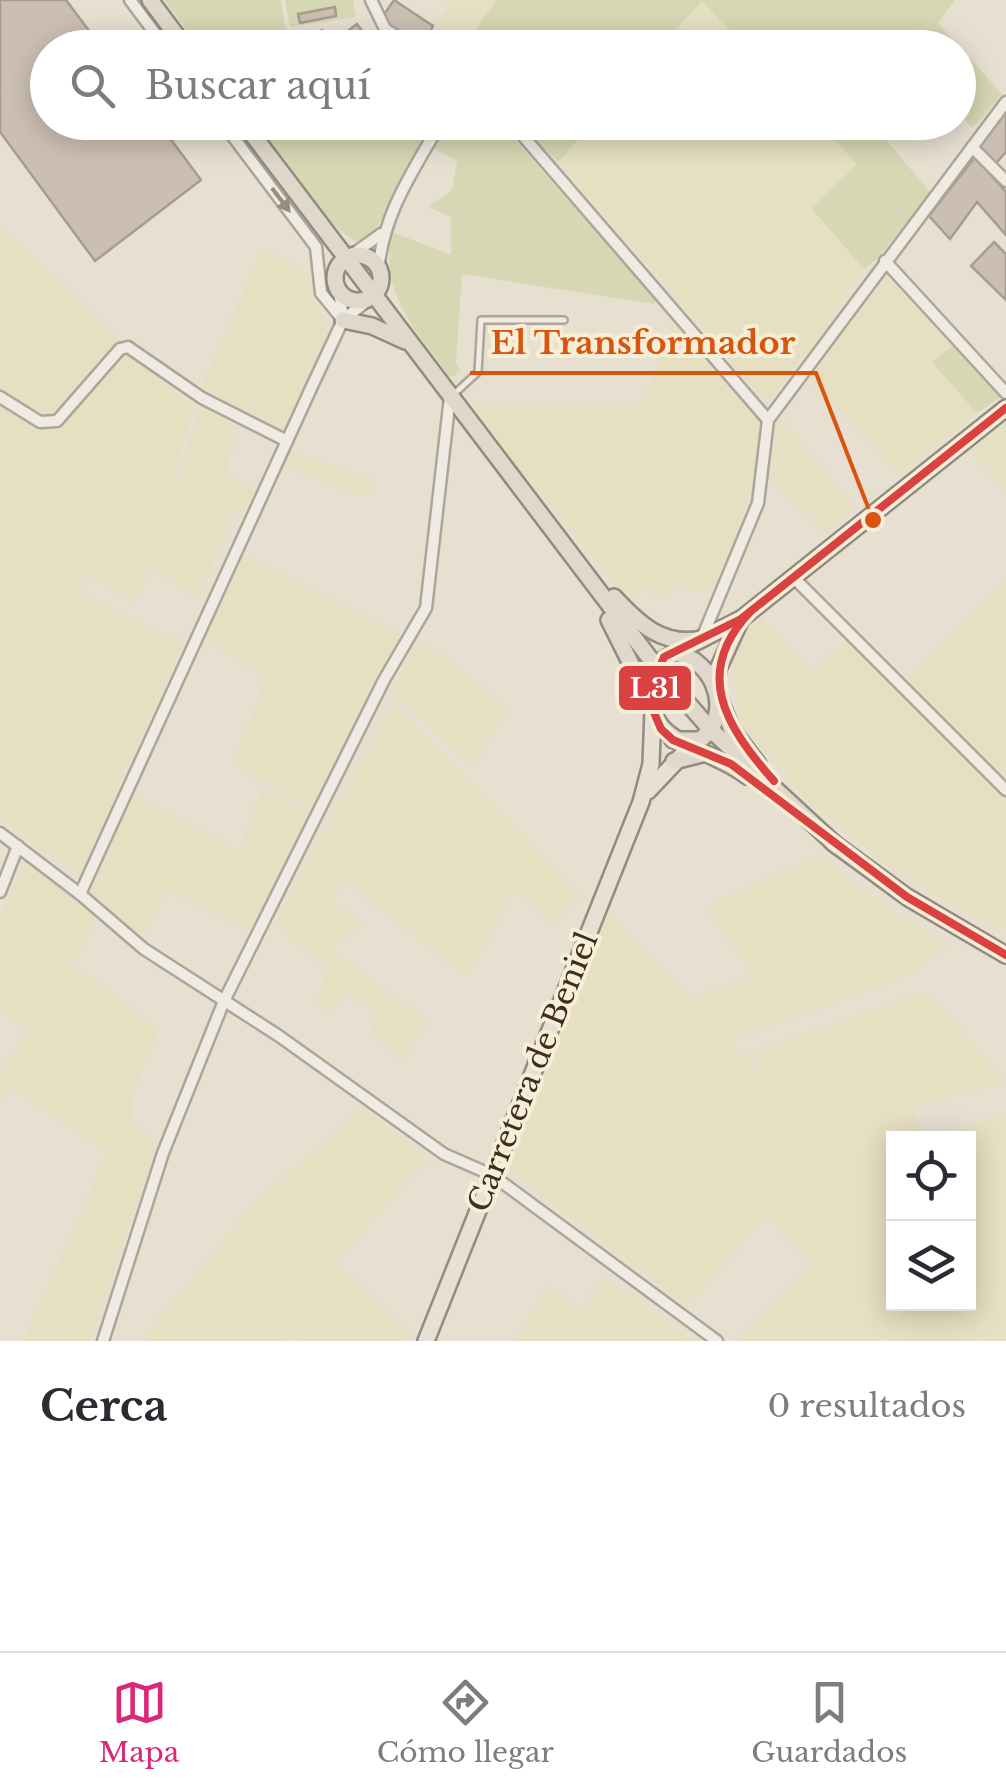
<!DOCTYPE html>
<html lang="es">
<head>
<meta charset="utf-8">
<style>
	body { margin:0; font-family:"Libre Baskerville",serif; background:#f7f7f7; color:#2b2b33 }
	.controls { position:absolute; right:30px; bottom:30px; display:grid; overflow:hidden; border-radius:0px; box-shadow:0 5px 25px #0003 }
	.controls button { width:90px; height:90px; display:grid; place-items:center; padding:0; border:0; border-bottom:2px solid #e1e1e2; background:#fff; color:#2b2b33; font:50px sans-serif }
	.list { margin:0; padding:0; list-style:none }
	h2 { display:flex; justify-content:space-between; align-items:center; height:130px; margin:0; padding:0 40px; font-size:42px }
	h2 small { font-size:32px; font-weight:400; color:#7c7c81 }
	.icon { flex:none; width:55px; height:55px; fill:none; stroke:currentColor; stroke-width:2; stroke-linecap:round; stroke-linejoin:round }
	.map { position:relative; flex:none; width:1006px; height:1341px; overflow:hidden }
	.search { position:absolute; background:#fff; box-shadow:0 5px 25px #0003; left:30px; right:30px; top:30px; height:110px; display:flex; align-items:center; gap:25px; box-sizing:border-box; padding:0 35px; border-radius:55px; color:#7c7c81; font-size:38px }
	.sheet { height:310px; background:#fff }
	nav { display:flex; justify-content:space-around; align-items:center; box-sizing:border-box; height:140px; border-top:2px solid #e1e1e2; background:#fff; font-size:28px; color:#7c7c81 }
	nav a { display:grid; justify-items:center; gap:5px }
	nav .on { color:#db2777 }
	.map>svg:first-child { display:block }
</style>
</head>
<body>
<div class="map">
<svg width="1006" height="1341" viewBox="0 0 1006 1341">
	<rect width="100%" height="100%" fill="#e7e0d1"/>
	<g fill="#e6dfc2">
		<polygon points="448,0 496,0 464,47 440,47 434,43"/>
		<polygon points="701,0 746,47 659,48"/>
		<polygon points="593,123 818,123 857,164 812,209 864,269 827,321 838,332 867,295 879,257 955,344 933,362 977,413 899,474 802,371 816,359 808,349 768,404 558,162"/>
		<polygon points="0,227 193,409 173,475 191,488 184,480 186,472 179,469 202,405 240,428 226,464 234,482 256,490 243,516 204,498 232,519 197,598 152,566 133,601 88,572 78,590 18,564 184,643 79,876 0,819"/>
		<polygon points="263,248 313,279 311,295 329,333 281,433 201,388"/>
		<polygon points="674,319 710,352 764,420 761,456 753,491 715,591 670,587 668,599 654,598 652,589 635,587 631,602 493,438 475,411 476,404 641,407"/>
		<polygon points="778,416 856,509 828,533 770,477"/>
		<polygon points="1006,422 1006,489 971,450"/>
		<polygon points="287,451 373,481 375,494 358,496 284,464"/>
		<polygon points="243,554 400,635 311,808 234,764 266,677 206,638"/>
		<polygon points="1006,581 1006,928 977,918 887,865 809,802 740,724 732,655 759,613 811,673 849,640 904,683"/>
		<polygon points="418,638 507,709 472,765 393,690"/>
		<polygon points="393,704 581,896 553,922 514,890 467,976 346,881 328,900 363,922 329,949 428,1022 403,1060 372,1031 377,1013 345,993 331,1014 317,1003 327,969 275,924"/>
		<polygon points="262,789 317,815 250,931 168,889 141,937 90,892 134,794 239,852"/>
		<polygon points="820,855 880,902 948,945 908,975 729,1041 803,1120 750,1053 925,992 1006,1082 912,1107 923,1138 894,1138 894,1304 968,1304 968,1138 935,1138 1006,1114 1006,1341 736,1341 811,1265 776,1223 762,1219 687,1306 510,1171 608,913 715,1024 697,997 754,975 707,907"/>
		<polygon points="26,859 97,920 70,964 159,1029 132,1094 133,1125 158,1143 90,1341 24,1341 108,1152 11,1087 0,1101 0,1076 29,1031 0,1010 0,918"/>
		<polygon points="363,1108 428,1157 334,1262 409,1331 405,1341 298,1341 291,1337 287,1341 142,1341 251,1208"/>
		<polygon points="603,1276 693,1341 516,1341 548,1285 583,1311"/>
	</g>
	<g fill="#d6d7b3">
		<polygon points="164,0 281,0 285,27 303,47 200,47"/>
		<polygon points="285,0 353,0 356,17 290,27"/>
		<polygon points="496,0 955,0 938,23 1002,94 973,128 959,114 958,48 746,47 702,1 659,47 464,47"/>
		<path d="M258,123h176l-62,113 -15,5c-38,-17 -75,-83 -99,-118z"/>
		<path d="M447,123h53l156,177 -2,4 -192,-30 -6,88 5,11 -5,-3 1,5 -7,2c-33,-44 -72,-86 -58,-145l59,23v-38l-23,-10 24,-17 5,-30 -23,-11z"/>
		<polygon points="518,123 593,123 558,162"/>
		<polygon points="818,123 872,123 930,192 879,257 864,269 812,209 857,164"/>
		<polygon points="955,344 1002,396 977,413 932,362"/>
	</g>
	<g fill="#cbbfb2" stroke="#a89c90" stroke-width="2.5">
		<polygon points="0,0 66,0 102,48 48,48 48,122 158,122 201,180 95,261 0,132"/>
		<polygon points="394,0 433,26 423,46 394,30 383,16"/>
		<polygon points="335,7 336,16 300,23 298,14"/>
		<polygon points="357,24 375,48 320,48 312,37 322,30 332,43"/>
		<polygon points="1006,112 1006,152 996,163 977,146"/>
		<polygon points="975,157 1006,192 1006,235 977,202 950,239 929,216"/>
		<polygon points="994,242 1006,254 1006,300 971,266"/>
	</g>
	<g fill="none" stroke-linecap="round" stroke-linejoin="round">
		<g stroke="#ada599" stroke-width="10">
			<polyline id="service" points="453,395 478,372 481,320 564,320"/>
		</g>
		<g stroke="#ada599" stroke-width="15">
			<g id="minor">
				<polyline points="130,0 166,48"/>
				<polyline points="371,0 385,29 415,48"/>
				<polyline points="222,122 316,247 321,293 343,320"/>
				<polyline points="511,122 768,420"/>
				<polyline points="972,147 1006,181"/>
				<polyline points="353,254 381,234"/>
				<polyline points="885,261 1006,393"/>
				<path d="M378,273c4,-58 35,-102 63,-151"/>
				<polyline points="338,284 343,319"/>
				<polyline points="367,301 343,320 313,384 80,894 144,949 279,1036 444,1154 492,1175 717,1341"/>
				<polyline points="0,397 40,422 57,421 120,349 128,347 202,398 287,441"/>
				<polyline points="793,577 1006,790"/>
				<polyline points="702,638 758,503 768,420 1006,102"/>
				<polyline points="0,833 80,894"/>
				<polyline points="0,892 18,846"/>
				<polyline points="103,1341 163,1153 224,1001 384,680 426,608 450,397"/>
			</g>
		</g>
		<g stroke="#928b80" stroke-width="20">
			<g id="primary">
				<polyline points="690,645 741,619 1006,408"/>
				<polyline points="715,689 718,669 741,619"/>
				<polyline points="648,791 684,753"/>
				<polyline points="426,1341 641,802 651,764 653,710"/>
			</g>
		</g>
		<g stroke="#928b80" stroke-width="20">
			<g id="trunk">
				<polyline points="150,0 186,48"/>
				<polyline points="243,122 658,669 711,730 837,846"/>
				<circle cx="358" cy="278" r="23"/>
				<polyline points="343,320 372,326 405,341"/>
				<path d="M614,597c25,27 49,50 88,42"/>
				<polyline points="609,620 650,702"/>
				<polyline points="719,698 732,730 758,764"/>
				<path d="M673,740h27c35,-26 14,-81 -25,-87l-14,8c-35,85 39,79 86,115"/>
				<polyline points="674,761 702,754"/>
				<polyline points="832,842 907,897 1006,955"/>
			</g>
		</g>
		<use href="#service" stroke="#efebe3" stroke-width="5"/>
		<use href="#minor" stroke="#efebe3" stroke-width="10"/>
		<use href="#primary" stroke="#e6e1d4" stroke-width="15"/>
		<use href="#trunk" stroke="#e0d9cb" stroke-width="15"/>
		<g stroke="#f7eed8" stroke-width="15">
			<g id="bus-1">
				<polyline points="1006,408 741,619 664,657 656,677 653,710 661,729 673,740 731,764 907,897 1006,955"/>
				<path d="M751,611c-59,61 -26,115 23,170"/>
			</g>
		</g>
		<use href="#bus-1" stroke="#da4241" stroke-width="8"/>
	</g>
	<defs><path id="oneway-solid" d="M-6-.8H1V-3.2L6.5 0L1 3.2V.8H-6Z" transform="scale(2.5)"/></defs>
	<use fill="#968c82" href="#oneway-solid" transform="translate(281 200) rotate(53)"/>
	<g text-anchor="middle" stroke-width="8" stroke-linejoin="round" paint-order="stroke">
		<g font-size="30" fill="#3d2e20" stroke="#f7eed8">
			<text transform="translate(533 1072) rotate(-68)" y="10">Carretera de Beniel</text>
		</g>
	</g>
	<path fill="none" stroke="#d7550e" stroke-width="4" d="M873 520L816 373H470"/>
	<circle fill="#d7550e" stroke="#f7eed8" stroke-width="4" cx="873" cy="520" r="10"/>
	<g font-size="32" text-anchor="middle" font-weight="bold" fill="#d7550e" stroke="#f7eed8" stroke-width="8" stroke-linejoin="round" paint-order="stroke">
		<text x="643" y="354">El Transformador</text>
	</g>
	<rect stroke="#f7eed8" stroke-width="4" x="617" y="664" width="76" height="48" rx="10" fill="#da4241"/>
	<g font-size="28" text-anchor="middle" font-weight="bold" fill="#fff">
		<text x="655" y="698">L31</text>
	</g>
</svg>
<div class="controls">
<button><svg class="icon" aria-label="locate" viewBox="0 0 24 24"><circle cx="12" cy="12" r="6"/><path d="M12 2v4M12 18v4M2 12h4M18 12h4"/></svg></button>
<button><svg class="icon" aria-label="layers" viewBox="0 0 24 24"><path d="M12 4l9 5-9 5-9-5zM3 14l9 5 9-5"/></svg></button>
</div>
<div class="search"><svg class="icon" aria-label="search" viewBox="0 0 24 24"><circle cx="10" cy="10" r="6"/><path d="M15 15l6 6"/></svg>Buscar aquí</div>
</div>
<section class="sheet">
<h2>Cerca<small>0 resultados</small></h2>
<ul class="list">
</ul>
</section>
<nav>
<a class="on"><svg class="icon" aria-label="map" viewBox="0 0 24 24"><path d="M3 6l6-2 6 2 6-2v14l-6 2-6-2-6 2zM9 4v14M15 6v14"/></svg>Mapa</a>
<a><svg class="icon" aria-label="directions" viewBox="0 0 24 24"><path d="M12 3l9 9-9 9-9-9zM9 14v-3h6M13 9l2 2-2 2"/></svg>Cómo llegar</a>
<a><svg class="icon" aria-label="saved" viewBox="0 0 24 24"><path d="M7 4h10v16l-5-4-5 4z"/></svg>Guardados</a>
</nav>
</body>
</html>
